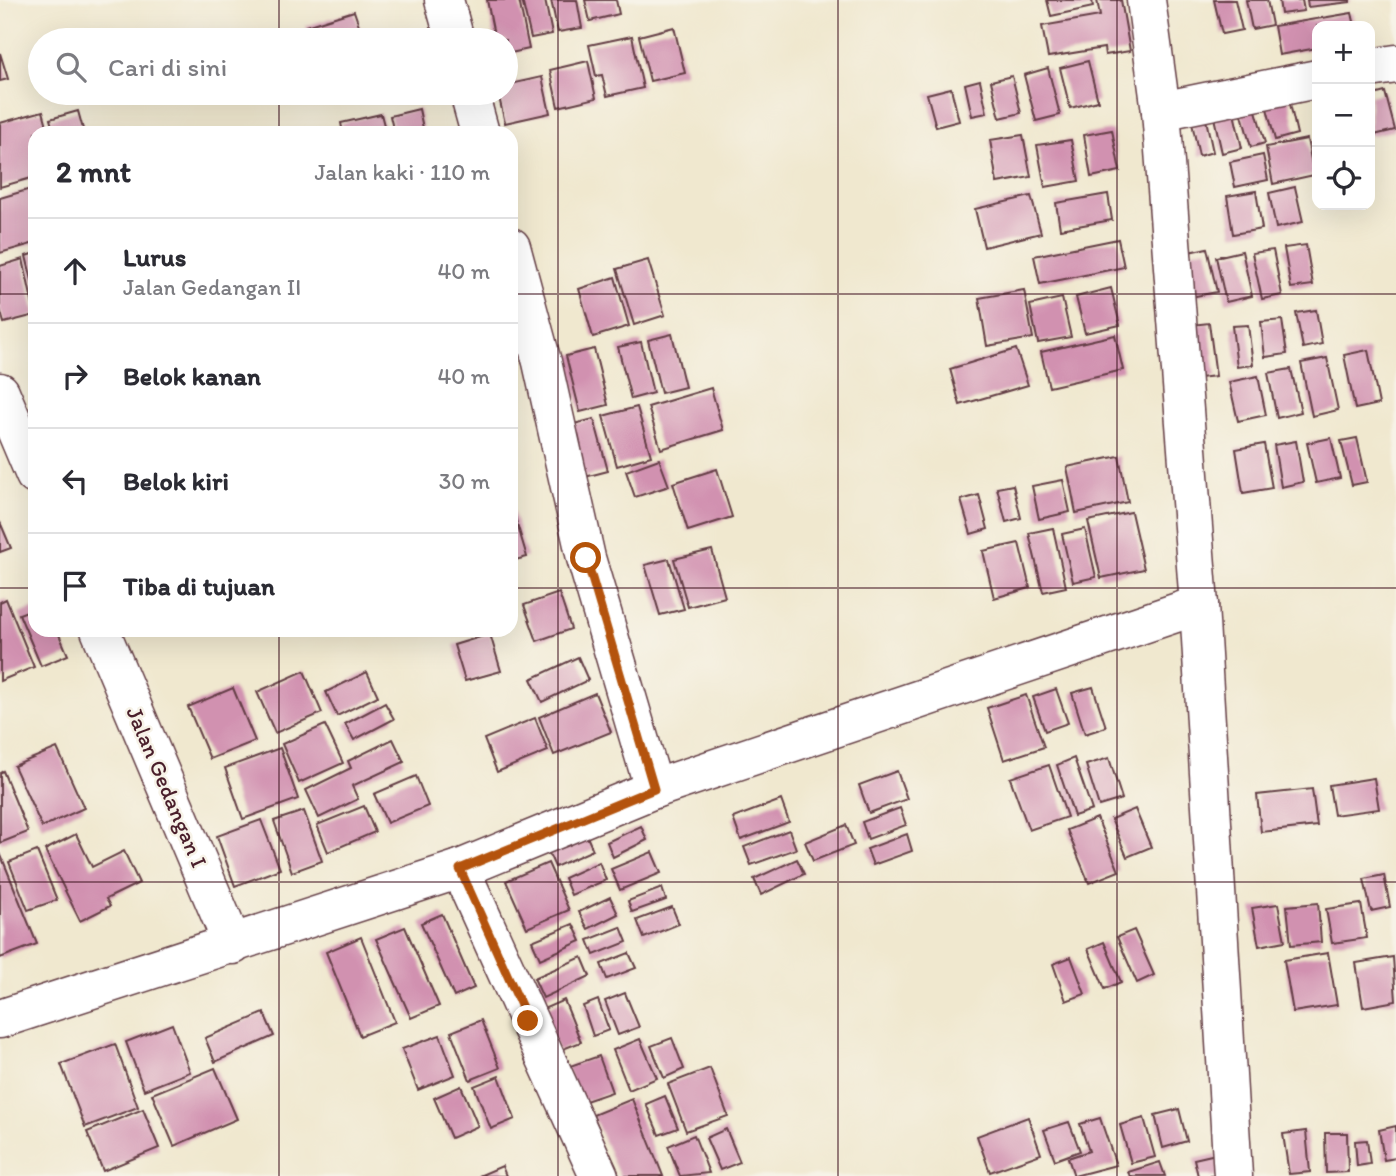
<!DOCTYPE html>
<html lang="id">
<head>
<meta charset="utf-8">
<style>
	body { margin:0; font-family:Itim,sans-serif; background:#f2f2f3; color:#2b2b33 }
	.controls { position:absolute; right:21px; top:21px; display:grid; overflow:hidden; border-radius:14px; box-shadow:0 7px 28px #0002 }
	.controls button { width:63px; height:63px; display:grid; place-items:center; padding:0; border:0; border-bottom:2px solid #e1e1e2; background:#fff; color:#2b2b33; font:35px sans-serif }
	.stop { position:absolute; width:21px; height:21px; margin:-16px; border:5px solid #b45309; border-radius:50%; background:#fff }
	.stop.end { background:#b45309; border-color:#fff; box-shadow:0 2px 7px #0008 }
	.list { margin:0; padding:0; list-style:none }
	h2 { display:flex; justify-content:space-between; align-items:center; height:91px; margin:0; padding:0 28px; font-size:30px }
	h2 small { font-size:23px; font-weight:400; color:#7c7c81 }
	.list li { display:grid; grid-template-columns:46px 1fr auto; gap:21px; align-items:center; box-sizing:border-box; height:105px; padding:0 28px; border-top:2px solid #e1e1e2 }
	.list b { display:block; font-size:26px; white-space:nowrap }
	.list p { margin:0; font-size:23px; white-space:nowrap; color:#7c7c81 }
	.list em { font-size:23px; font-style:normal; color:#7c7c81 }
	.icon { flex:none; width:38px; height:38px; fill:none; stroke:currentColor; stroke-width:2; stroke-linecap:round; stroke-linejoin:round }
	.map { position:relative; flex:none; width:1396px; height:1176px; overflow:hidden }
	.search { position:absolute; background:#fff; box-shadow:0 7px 28px #0002; left:28px; top:28px; width:490px; height:77px; display:flex; align-items:center; gap:18px; box-sizing:border-box; padding:0 24px; border-radius:38px; color:#7c7c81; font-size:26px }
	.panel { position:absolute; background:#fff; box-shadow:0 7px 28px #0002; left:28px; top:126px; width:490px; height:511px; border-radius:21px }
	.map>svg:first-child { display:block }
</style>
</head>
<body>
<div class="map">
<svg width="1396" height="1176" viewBox="0 0 1396 1176">
	<rect width="100%" height="100%" fill="#f7f3e8"/>
	<filter id="ink" filterUnits="userSpaceOnUse"><feTurbulence type="fractalNoise" baseFrequency=".0143" numOctaves="2"/><feDisplacementMap in="SourceGraphic" scale="14" xChannelSelector="R" yChannelSelector="G"/><feConvolveMatrix kernelMatrix="1 2 1 2 8 2 1 2 1" color-interpolation-filters="sRGB"/></filter>
	<filter id="wash" filterUnits="userSpaceOnUse"><feTurbulence type="fractalNoise" baseFrequency=".00686" numOctaves="4" result="noise"/><feDisplacementMap in="SourceGraphic" scale="28" xChannelSelector="R" yChannelSelector="G"/><feGaussianBlur stdDeviation="1.57" result="paint"/><feColorMatrix in="noise" values="0 0 0 0 0 0 0 0 0 0 0 0 0 0 0 0 0 1.4 0 .05"/><feComposite in="paint" operator="in"/></filter>
	<g filter="url(#wash)">
		<rect width="100%" height="100%" fill="#f0e8cf"/>
		<g id="blocks">
			<g fill="#d191b0">
				<polygon points="487,0 519,0 529,49 506,54 506,40 495,40"/>
				<polygon points="522,0 545,0 552,34 531,38"/>
				<polygon points="551,0 577,0 582,28 558,32"/>
				<polygon points="585,0 616,0 619,14 590,21"/>
				<polygon points="1047,0 1092,0 1093,7 1051,16"/>
				<polygon points="1097,0 1121,0 1130,51 1105,55 1104,48 1048,57 1042,26 1100,16"/>
				<polygon points="1214,0 1235,0 1242,30 1222,34"/>
				<polygon points="1246,0 1267,0 1272,25 1252,29"/>
				<polygon points="1279,0 1302,0 1304,11 1281,14"/>
				<polygon points="1307,0 1350,0 1350,2 1308,7"/>
				<polygon points="354,11 364,40 310,40 306,26"/>
				<polygon points="1352,13 1355,26 1317,26 1317,48 1279,55 1274,26"/>
				<polygon points="674,27 685,73 650,81 639,36"/>
				<polygon points="632,36 643,88 607,96 602,75 596,76 589,45"/>
				<polygon points="0,53 8,79 0,81"/>
				<polygon points="588,61 596,98 558,107 550,70"/>
				<polygon points="1088,61 1098,101 1070,108 1060,68"/>
				<polygon points="1048,68 1060,115 1036,121 1024,75"/>
				<polygon points="1012,76 1021,113 1000,118 991,81"/>
				<polygon points="542,77 550,113 505,123 498,93 506,93 506,85"/>
				<polygon points="980,80 987,113 972,116 965,84"/>
				<polygon points="951,88 959,121 936,127 927,94"/>
				<polygon points="1385,92 1395,130 1370,136 1370,96"/>
				<polygon points="1288,95 1297,134 1275,140 1265,100"/>
				<polygon points="1255,107 1265,143 1251,147 1241,111"/>
				<polygon points="419,109 424,133 394,133 390,116"/>
				<polygon points="1233,109 1242,148 1222,153 1213,113"/>
				<polygon points="43,111 49,133 35,133 35,177 0,187 0,123"/>
				<polygon points="78,111 84,133 54,133 50,119"/>
				<polygon points="381,114 386,133 343,133 341,123"/>
				<polygon points="1205,115 1213,152 1199,156 1191,118"/>
				<polygon points="1112,130 1120,171 1091,177 1084,135"/>
				<polygon points="1023,135 1031,177 997,183 990,140"/>
				<polygon points="1307,139 1314,175 1273,184 1266,147"/>
				<polygon points="1071,140 1079,181 1045,187 1037,145"/>
				<polygon points="1263,155 1268,180 1235,187 1230,162"/>
				<polygon points="1295,187 1303,222 1276,228 1269,193"/>
				<polygon points="34,188 35,243 0,253 0,198"/>
				<polygon points="1256,191 1262,229 1233,234 1227,196"/>
				<polygon points="1108,194 1112,220 1060,229 1056,203"/>
				<polygon points="1031,196 1041,233 984,247 975,209"/>
				<polygon points="1118,239 1124,267 1040,284 1034,256"/>
				<polygon points="1306,245 1313,285 1291,288 1284,248"/>
				<polygon points="1207,248 1217,292 1190,297 1180,254"/>
				<polygon points="1273,250 1282,295 1262,299 1252,253"/>
				<polygon points="1242,251 1252,296 1226,302 1216,257"/>
				<polygon points="35,253 35,288 34,288 26,256"/>
				<polygon points="23,259 35,315 4,323 0,309 0,266"/>
				<polygon points="648,260 665,315 634,325 617,269"/>
				<polygon points="615,277 629,326 593,337 579,289"/>
				<polygon points="1111,288 1120,325 1085,333 1076,297"/>
				<polygon points="1024,290 1033,338 987,346 979,298"/>
				<polygon points="1062,298 1071,337 1038,343 1030,305"/>
				<polygon points="1316,310 1322,344 1303,348 1296,313"/>
				<polygon points="1282,320 1287,354 1265,357 1261,322"/>
				<polygon points="1209,323 1216,376 1190,379 1183,326"/>
				<polygon points="1248,325 1253,365 1237,367 1232,326"/>
				<polygon points="672,334 685,387 661,393 648,340"/>
				<polygon points="1115,335 1123,370 1049,387 1041,352"/>
				<polygon points="641,342 653,393 631,399 618,347"/>
				<polygon points="594,349 608,405 580,412 566,356"/>
				<polygon points="1016,349 1028,385 960,405 950,369"/>
				<polygon points="1368,350 1379,404 1355,409 1344,355"/>
				<polygon points="1327,358 1338,410 1312,416 1301,363"/>
				<polygon points="1291,369 1301,412 1277,418 1268,373"/>
				<polygon points="1258,376 1266,415 1238,421 1229,382"/>
				<polygon points="711,388 723,430 661,449 648,407"/>
				<polygon points="637,407 651,456 617,466 603,416"/>
				<polygon points="594,419 608,471 581,478 566,426"/>
				<polygon points="1331,438 1340,478 1316,483 1307,443"/>
				<polygon points="1357,438 1367,482 1352,485 1341,441"/>
				<polygon points="1296,441 1303,482 1281,487 1274,445"/>
				<polygon points="1264,444 1272,488 1243,493 1236,449"/>
				<polygon points="1119,456 1128,502 1076,513 1067,467"/>
				<polygon points="659,459 669,486 635,497 626,471"/>
				<polygon points="717,469 732,517 688,531 673,483"/>
				<polygon points="1063,480 1070,512 1039,519 1032,486"/>
				<polygon points="1013,485 1021,518 1006,522 997,488"/>
				<polygon points="979,495 988,529 971,534 961,500"/>
				<polygon points="513,510 527,557 511,561 511,511"/>
				<polygon points="1131,512 1144,569 1101,578 1088,521"/>
				<polygon points="0,522 11,548 0,552"/>
				<polygon points="1053,528 1066,587 1043,592 1029,533"/>
				<polygon points="1085,529 1096,577 1073,582 1062,534"/>
				<polygon points="1019,543 1030,588 994,598 983,551"/>
				<polygon points="712,550 725,597 688,607 674,559"/>
				<polygon points="669,559 684,609 660,615 645,565"/>
				<polygon points="559,593 571,629 537,641 524,605"/>
				<polygon points="6,599 34,667 0,681 0,602"/>
				<polygon points="35,608 35,630 57,630 68,655 41,666 19,614"/>
				<polygon points="490,634 501,671 465,681 454,645"/>
				<polygon points="578,657 588,680 542,702 531,679"/>
				<polygon points="304,671 322,713 275,733 257,692"/>
				<polygon points="367,672 378,696 337,716 326,692"/>
				<polygon points="1093,687 1106,727 1085,734 1072,693"/>
				<polygon points="233,688 255,741 210,759 188,707"/>
				<polygon points="1056,689 1068,723 1045,731 1033,697"/>
				<polygon points="595,693 611,732 554,755 539,717"/>
				<polygon points="1026,695 1044,747 1004,760 987,708"/>
				<polygon points="385,703 394,719 354,740 345,724"/>
				<polygon points="535,718 548,751 497,772 484,739"/>
				<polygon points="325,725 343,763 299,783 282,744"/>
				<polygon points="393,739 404,762 352,786 358,799 319,818 306,790 351,768 348,761"/>
				<polygon points="57,748 84,808 42,827 14,766"/>
				<polygon points="280,748 298,799 243,819 225,768"/>
				<polygon points="1074,758 1092,810 1074,816 1057,765"/>
				<polygon points="1109,758 1122,799 1099,806 1086,765"/>
				<polygon points="1049,765 1067,817 1029,830 1010,778"/>
				<polygon points="3,771 28,832 0,843 0,773"/>
				<polygon points="897,771 907,799 869,813 859,785"/>
				<polygon points="416,776 428,806 387,823 374,794"/>
				<polygon points="1374,778 1379,809 1334,815 1329,785"/>
				<polygon points="1312,789 1317,826 1261,832 1257,795"/>
				<polygon points="781,800 789,822 741,840 733,818"/>
				<polygon points="364,806 375,832 328,852 317,825"/>
				<polygon points="900,808 906,825 868,839 862,822"/>
				<polygon points="1135,809 1151,847 1127,857 1111,819"/>
				<polygon points="304,811 322,861 292,872 274,821"/>
				<polygon points="1097,818 1119,871 1089,883 1067,830"/>
				<polygon points="261,820 280,869 235,886 217,836"/>
				<polygon points="846,825 854,845 813,861 805,842"/>
				<polygon points="641,826 647,840 613,857 607,842"/>
				<polygon points="789,830 796,849 751,865 744,847"/>
				<polygon points="585,832 593,850 555,867 547,849"/>
				<polygon points="76,834 92,867 124,851 139,883 106,899 110,906 80,921 45,850"/>
				<polygon points="907,834 912,851 873,865 867,849"/>
				<polygon points="37,851 57,900 28,910 9,862"/>
				<polygon points="652,852 661,873 620,890 611,869"/>
				<polygon points="0,853 37,944 0,958"/>
				<polygon points="797,859 804,874 761,895 754,879"/>
				<polygon points="599,862 606,880 571,895 564,878"/>
				<polygon points="548,863 569,910 527,928 506,881"/>
				<polygon points="1384,875 1390,907 1371,911 1364,879"/>
				<polygon points="662,888 666,900 632,912 628,901"/>
				<polygon points="610,897 618,914 588,929 579,912"/>
				<polygon points="1318,903 1321,942 1291,945 1287,906"/>
				<polygon points="1278,904 1285,941 1259,946 1252,908"/>
				<polygon points="1361,904 1367,938 1332,943 1326,909"/>
				<polygon points="672,907 679,924 644,938 637,920"/>
				<polygon points="442,914 474,988 454,997 421,923"/>
				<polygon points="573,924 581,941 540,959 532,941"/>
				<polygon points="405,927 439,1006 411,1018 376,939"/>
				<polygon points="621,927 627,942 594,955 588,940"/>
				<polygon points="1134,930 1154,975 1137,983 1117,937"/>
				<polygon points="361,937 395,1022 360,1036 326,952"/>
				<polygon points="1104,942 1121,982 1105,989 1088,949"/>
				<polygon points="629,953 636,968 607,979 601,964"/>
				<polygon points="1328,953 1337,1005 1293,1012 1284,960"/>
				<polygon points="582,957 590,976 543,998 534,978"/>
				<polygon points="1071,957 1085,994 1066,1001 1053,964"/>
				<polygon points="1393,957 1396,1001 1363,1007 1356,963"/>
				<polygon points="625,993 639,1027 618,1035 605,1001"/>
				<polygon points="564,1000 581,1042 558,1051 541,1010"/>
				<polygon points="598,1000 609,1030 593,1036 583,1006"/>
				<polygon points="264,1013 274,1036 215,1062 205,1038"/>
				<polygon points="481,1020 500,1068 470,1080 451,1032"/>
				<polygon points="172,1024 190,1072 144,1090 126,1042"/>
				<polygon points="440,1035 455,1075 418,1090 402,1049"/>
				<polygon points="672,1038 684,1069 664,1078 651,1046"/>
				<polygon points="640,1039 657,1078 629,1090 613,1050"/>
				<polygon points="115,1044 138,1107 85,1127 61,1064"/>
				<polygon points="599,1056 612,1092 580,1103 567,1067"/>
				<polygon points="215,1068 237,1119 174,1146 152,1094"/>
				<polygon points="710,1068 728,1116 686,1131 668,1084"/>
				<polygon points="499,1076 515,1119 491,1129 474,1086"/>
				<polygon points="461,1086 478,1126 451,1138 434,1098"/>
				<polygon points="665,1096 678,1128 659,1135 646,1104"/>
				<polygon points="632,1099 663,1176 619,1176 593,1115"/>
				<polygon points="143,1109 159,1148 103,1171 87,1132"/>
				<polygon points="1179,1109 1187,1141 1163,1148 1155,1115"/>
				<polygon points="1028,1117 1041,1154 990,1172 977,1136"/>
				<polygon points="1100,1118 1116,1165 1074,1176 1068,1158 1089,1151 1080,1124"/>
				<polygon points="1144,1118 1155,1157 1131,1163 1120,1125"/>
				<polygon points="1069,1122 1080,1151 1055,1160 1044,1130"/>
				<polygon points="1396,1126 1396,1158 1384,1160 1379,1130"/>
				<polygon points="726,1129 740,1162 720,1170 706,1138"/>
				<polygon points="1306,1131 1310,1172 1289,1174 1283,1134"/>
				<polygon points="1325,1133 1347,1133 1348,1172 1326,1173"/>
				<polygon points="694,1135 709,1173 680,1176 668,1146"/>
				<polygon points="1367,1140 1370,1164 1357,1166 1355,1141"/>
				<polygon points="1216,1154 1221,1176 1198,1176 1194,1159"/>
				<polygon points="1160,1162 1165,1176 1130,1176 1128,1172"/>
				<polygon points="502,1166 506,1176 479,1176"/>
			</g>
		</g>
	</g>
	<g filter="url(#ink)">
		<use href="#blocks" fill-opacity="0" stroke="#633d44" stroke-width="2"/>
		<g fill="none" stroke-linecap="round" stroke-linejoin="round">
			<g stroke="#633d44" stroke-width="41">
				<g id="minor">
					<polyline points="444,0 455,40"/>
					<polyline points="1146,0 1161,111 1199,605 1233,1176"/>
					<polyline points="1370,68 1396,64"/>
					<polyline points="469,93 480,133"/>
					<polyline points="1161,111 1317,79"/>
					<polyline points="511,247 542,362 586,558 654,789"/>
					<polyline points="0,392 35,475"/>
					<polyline points="100,630 233,945"/>
					<polyline points="460,869 599,1176"/>
					<polyline points="0,1019 460,869 654,789 1199,605"/>
				</g>
			</g>
			<use href="#minor" stroke="#fff" stroke-width="38"/>
		</g>
	</g>
	<g fill="none" stroke-linecap="round" stroke-linejoin="round" filter="url(#ink)">
		<polyline stroke="#b45309" stroke-width="9" points="528,1021 460,869 654,789 586,558"/>
	</g>
	<path fill="none" stroke="#4a1f2b" stroke-width="2" stroke-opacity="0.55" d="M279,0v40M558,0v1176M838,0v1176M1117,0v1176M279,93v40M0,294h35M511,294h885M0,588h35M511,588h885M279,630v546M0,882h1396"/>
	<g text-anchor="middle" stroke-width="5" stroke-linejoin="round" paint-order="stroke">
		<g font-size="23" fill="#4a1f2b" stroke="#f7f3e8">
			<text transform="translate(167 787) rotate(67)" y="8">Jalan Gedangan I</text>
		</g>
	</g>
</svg>
<div class="controls">
<button>+</button>
<button>−</button>
<button><svg class="icon" aria-label="locate" viewBox="0 0 24 24"><circle cx="12" cy="12" r="6"/><path d="M12 2v4M12 18v4M2 12h4M18 12h4"/></svg></button>
</div>
<div class="stop" style="left:586px;top:558px"></div>
<div class="stop end" style="left:528px;top:1021px"></div>
<div class="search"><svg class="icon" aria-label="search" viewBox="0 0 24 24"><circle cx="10" cy="10" r="6"/><path d="M15 15l6 6"/></svg>Cari di sini</div>
<section class="panel">
<h2>2 mnt<small>Jalan kaki · 110 m</small></h2>
<ul class="list">
<li><svg class="icon" aria-label="ahead" viewBox="0 0 24 24"><path d="M12 20V5M6 11l6-6 6 6"/></svg><div><b>Lurus</b><p>Jalan Gedangan II</p></div><em>40 m</em></li>
<li><svg class="icon" aria-label="right" viewBox="0 0 24 24"><path d="M7 20v-9h11M14 6l5 5-5 5"/></svg><div><b>Belok kanan</b></div><em>40 m</em></li>
<li><svg class="icon" aria-label="left" viewBox="0 0 24 24"><path d="M17 20v-9H6M10 6l-5 5 5 5"/></svg><div><b>Belok kiri</b></div><em>30 m</em></li>
<li><svg class="icon" aria-label="arrive" viewBox="0 0 24 24"><path d="M6 21V4h12l-3 4 3 4H6"/></svg><div><b>Tiba di tujuan</b></div></li>
</ul>
</section>
</div>
</body>
</html>
